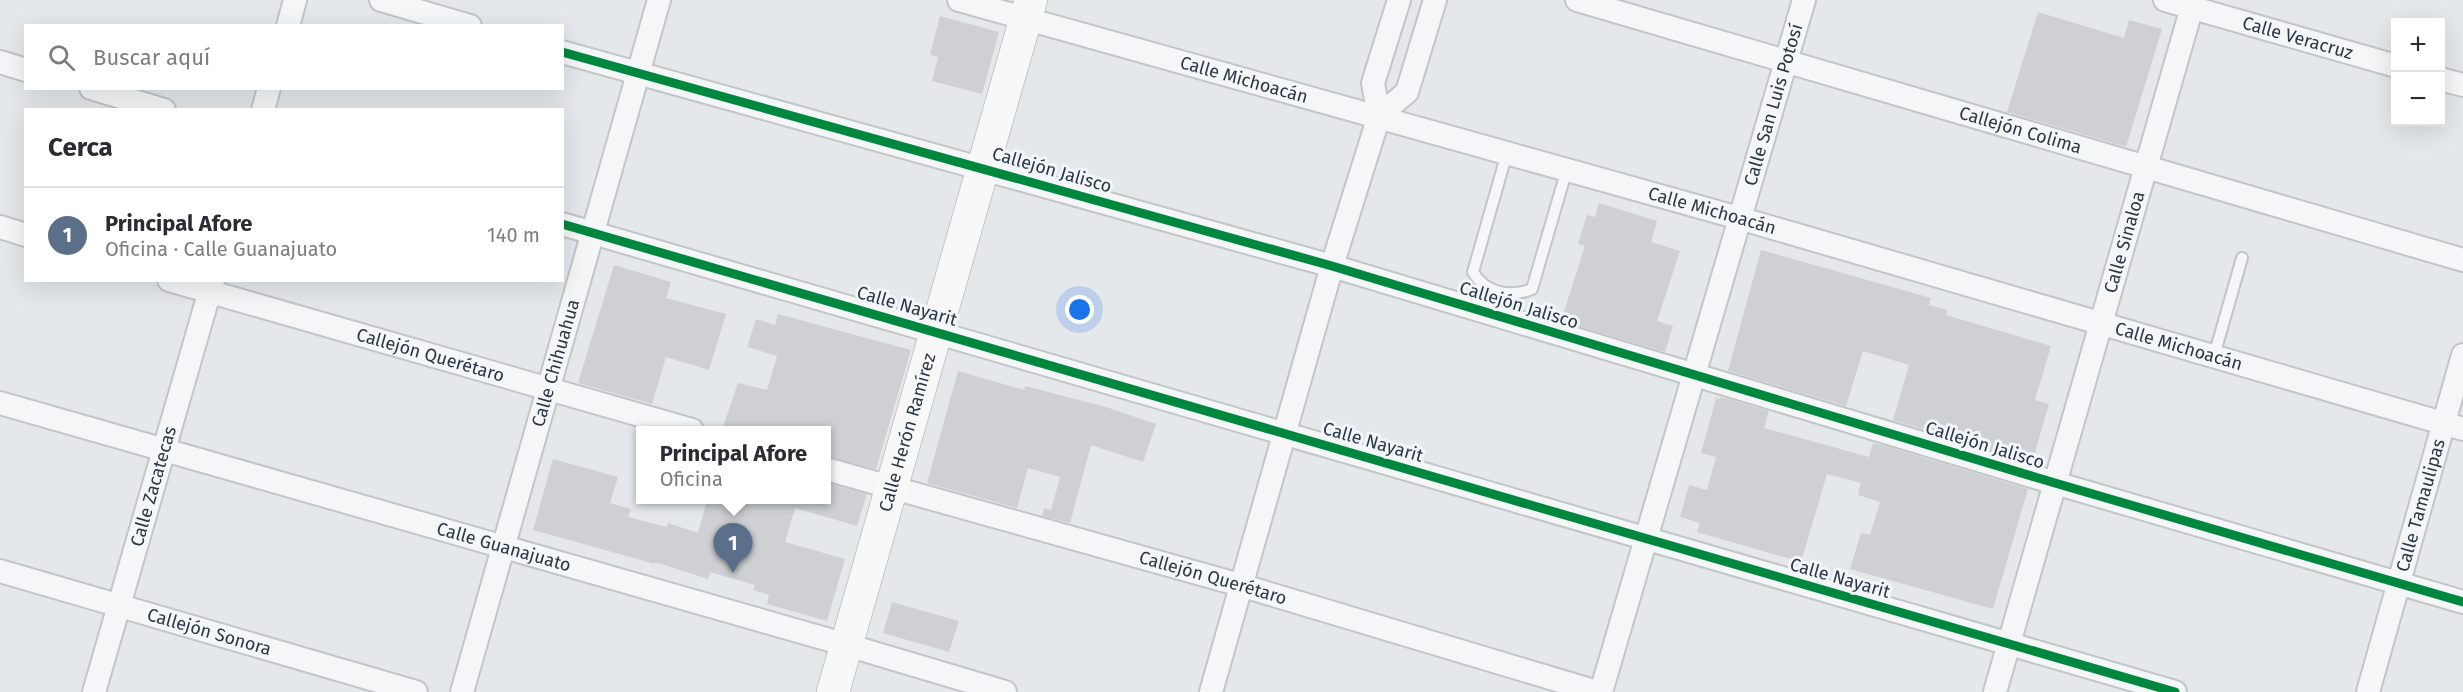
<!DOCTYPE html>
<html lang="es">
<head>
<meta charset="utf-8">
<style>
	body { margin:0; font-family:"Fira Sans",sans-serif; background:#f7f7f7; color:#2b2b33 }
	.controls { position:absolute; right:18px; top:18px; display:grid; overflow:hidden; border-radius:0px; box-shadow:0 6px 24px #0002 }
	.controls button { width:54px; height:54px; display:grid; place-items:center; padding:0; border:0; border-bottom:2px solid #e1e1e2; background:#fff; color:#2b2b33; font:30px sans-serif }
	.you { position:absolute; left:1080px; top:310px; width:21px; height:21px; margin:-15px; border:4px solid #fff; border-radius:50%; background:#1a73e8; box-shadow:0 0 0 9px #1a73e833 }
	.badge { display:grid; place-items:center; width:39px; height:39px; border-radius:50%; background:#6b7580; color:#fff; font-size:20px; font-weight:700 }
	.pin { position:absolute; translate:-50% -50px; filter:drop-shadow(0 2px 3px #0008) }
	.pin::after { content:''; position:absolute; top:32px; width:21px; height:18px; background:inherit; clip-path:polygon(0 0,100% 0,50% 100%) }
	.popup { position:absolute; left:636px; top:426px; width:195px; height:78px; box-sizing:border-box; display:grid; place-content:center; border-radius:0px; background:#fff; filter:drop-shadow(0 2px 4px #0005); font-size:20px; white-space:nowrap; color:#7c7c81 }
	.popup b { font-size:22px; color:#2b2b33 }
	.popup::after { content:''; position:absolute; left:50%; top:100%; margin-left:-12px; border:12px solid transparent; border-top-color:#fff }
	.list { margin:0; padding:0; list-style:none }
	h2 { display:flex; justify-content:space-between; align-items:center; height:78px; margin:0; padding:0 24px; font-size:26px }
	h2 small { font-size:20px; font-weight:400; color:#7c7c81 }
	.list li { display:grid; grid-template-columns:39px 1fr auto; gap:18px; align-items:center; box-sizing:border-box; height:96px; padding:0 24px; border-top:2px solid #e1e1e2 }
	.list b { display:block; font-size:22px; white-space:nowrap }
	.list p { margin:0; font-size:20px; white-space:nowrap; color:#7c7c81 }
	.list em { font-size:20px; font-style:normal; color:#7c7c81 }
	.icon { flex:none; width:33px; height:33px; fill:none; stroke:currentColor; stroke-width:2; stroke-linecap:round; stroke-linejoin:round }
	.map { position:relative; flex:none; width:2463px; height:692px; overflow:hidden }
	.search { position:absolute; background:#fff; box-shadow:0 6px 24px #0002; left:24px; top:24px; width:540px; height:66px; display:flex; align-items:center; gap:15px; box-sizing:border-box; padding:0 21px; border-radius:0px; color:#7c7c81; font-size:22px }
	.panel { position:absolute; background:#fff; box-shadow:0 6px 24px #0002; left:24px; top:108px; width:540px; height:174px; border-radius:0px }
	.map>svg:first-child { display:block }
</style>
</head>
<body>
<div class="map">
<svg width="2463" height="692" viewBox="0 0 2463 692">
	<rect width="100%" height="100%" fill="#e5e8ea"/>
	<g fill="#ced0d3">
		<polygon points="2038,12 2124,38 2129,20 2162,29 2126,147 2007,112"/>
		<polygon points="940,16 999,32 982,94 932,81 938,57 930,55"/>
		<polygon points="1599,203 1657,221 1651,242 1680,251 1657,321 1673,326 1665,352 1561,321 1585,246 1578,244 1587,215 1595,217"/>
		<polygon points="1761,250 1931,298 1929,305 1947,310 1946,315 2051,346 2035,400 2049,404 2032,462 1893,420 1909,365 1863,351 1846,406 1728,371"/>
		<polygon points="614,265 671,282 666,298 726,314 709,370 666,357 652,404 578,383"/>
		<polygon points="778,314 911,350 876,469 826,456 826,430 722,430 738,383 767,390 777,356 747,347 756,319 775,325"/>
		<polygon points="958,371 1024,390 1025,386 1106,407 1156,424 1143,462 1091,445 1070,523 1042,516 1044,508 1051,510 1060,477 1028,468 1017,508 927,483"/>
		<polygon points="1721,397 1769,411 1764,428 1869,457 1873,443 1885,446 2028,489 1993,609 1850,569 1861,533 1870,535 1880,502 1858,495 1861,483 1827,474 1801,562 1697,532 1700,523 1680,517 1689,485 1707,490 1716,457 1701,453 1716,398 1720,399"/>
		<polygon points="553,459 618,477 610,503 631,509 628,517 667,527 668,523 698,533 707,500 826,500 826,483 867,494 857,526 795,508 785,542 845,559 827,621 767,604 769,595 753,590 755,585 710,572 708,579 655,562 655,564 533,530"/>
		<polygon points="892,602 959,621 949,652 883,633"/>
	</g>
	<g fill="none" stroke-linecap="round" stroke-linejoin="round">
		<g stroke="#c3c6c8" stroke-width="14">
			<g id="lane">
				<path d="M1507,153l-34,119c12,21 37,26 59,17l35,-120"/>
				<polyline points="2214,356 2242,258"/>
			</g>
		</g>
		<g stroke="#c3c6c8" stroke-width="26">
			<g id="street">
				<polyline points="381,0 470,26"/>
				<path id="s1" d="M959,0l780,218 724,211"/>
				<path id="s2" d="M1577,0l886,260"/>
				<path id="s3" d="M2165,0l231,66"/>
				<polyline points="288,26 295,0"/>
				<polyline points="562,52 1332,266 2055,483 2463,602"/>
				<polyline points="0,62 26,70"/>
				<polyline points="2440,79 2463,85"/>
				<polyline points="91,88 164,110"/>
				<polyline points="263,110 269,88"/>
				<polyline points="1379,116 1407,92 1435,0"/>
				<polyline points="562,224 2175,692"/>
				<polyline points="0,227 26,235"/>
				<path id="s4" d="M169,280l523,150"/>
				<path id="s5" d="M0,403l847,242 158,47"/>
				<path id="s6" d="M826,469l414,116 357,107"/>
				<path id="s7" d="M0,571l416,121"/>
				<path id="s8" d="M94,692l119,-412"/>
				<path id="s9" d="M462,692l197,-692"/>
				<polyline points="1211,692 1332,266 1379,116 1373,83 1399,0"/>
				<path id="s10" d="M1601,692l203,-692"/>
				<path id="s11" d="M1995,692l199,-692"/>
				<path id="s12" d="M2368,692l95,-337"/>
			</g>
		</g>
		<g stroke="#c3c6c8" stroke-width="34">
			<g id="secondary">
				<path id="s13" d="M833,692l198,-692"/>
			</g>
		</g>
		<use href="#lane" stroke="#f4f6f7" stroke-width="10"/>
		<use href="#street" stroke="#f4f6f7" stroke-width="22"/>
		<use href="#secondary" stroke="#f8f8f8" stroke-width="32"/>
		<g stroke="#f3f6f9" stroke-width="13">
			<g id="cycleway">
				<polyline points="562,52 1332,266 2055,483 2463,602"/>
				<polyline points="562,224 2175,692"/>
			</g>
		</g>
		<use href="#cycleway" stroke="#00873e" stroke-width="9"/>
	</g>
	<g text-anchor="middle" stroke-width="6" stroke-linejoin="round" paint-order="stroke">
		<g font-size="18" fill="#293747" stroke="#f3f6f9">
			<text dy="6" stroke="none"><textPath href="#s3" startOffset="138">Calle Veracruz</textPath></text>
			<text dy="6" stroke="none"><textPath href="#s1" startOffset="296">Calle Michoacán</textPath></text>
			<text dy="6" stroke="none"><textPath href="#s10" startOffset="612">Calle San Luis Potosí</textPath></text>
			<text dy="6" stroke="none"><textPath href="#s2" startOffset="462">Callejón Colima</textPath></text>
			<text transform="translate(1052 170) rotate(16)" y="6">Callejón Jalisco</text>
			<text dy="6" stroke="none"><textPath href="#s1" startOffset="782">Calle Michoacán</textPath></text>
			<text dy="6" stroke="none"><textPath href="#s11" startOffset="468">Calle Sinaloa</textPath></text>
			<text transform="translate(1519 305) rotate(17)" y="6">Callejón Jalisco</text>
			<text transform="translate(907 306) rotate(16)" y="6">Calle Nayarit</text>
			<text dy="6" stroke="none"><textPath href="#s1" startOffset="1268">Calle Michoacán</textPath></text>
			<text dy="6" stroke="none"><textPath href="#s4" startOffset="272">Callejón Querétaro</textPath></text>
			<text dy="6" stroke="none"><textPath href="#s9" startOffset="342">Calle Chihuahua</textPath></text>
			<text dy="6" stroke="none"><textPath href="#s13" startOffset="270">Calle Herón Ramírez</textPath></text>
			<text transform="translate(1373 442) rotate(16)" y="6">Calle Nayarit</text>
			<text transform="translate(1985 445) rotate(17)" y="6">Callejón Jalisco</text>
			<text dy="6" stroke="none"><textPath href="#s8" startOffset="214">Calle Zacatecas</textPath></text>
			<text dy="6" stroke="none"><textPath href="#s12" startOffset="194">Calle Tamaulipas</textPath></text>
			<text dy="6" stroke="none"><textPath href="#s5" startOffset="524">Calle Guanajuato</textPath></text>
			<text dy="6" stroke="none"><textPath href="#s6" startOffset="402">Callejón Querétaro</textPath></text>
			<text transform="translate(1840 578) rotate(16)" y="6">Calle Nayarit</text>
			<text dy="6" stroke="none"><textPath href="#s7" startOffset="218">Callejón Sonora</textPath></text>
		</g>
	</g>
</svg>
<div class="controls">
<button>+</button>
<button>−</button>
</div>
<div class="you"></div>
<div class="pin badge" style="left:733px;top:573px;background:#5c6f8a">1</div>
<div class="popup"><b>Principal Afore</b>Oficina</div>
<div class="search"><svg class="icon" aria-label="search" viewBox="0 0 24 24"><circle cx="10" cy="10" r="6"/><path d="M15 15l6 6"/></svg>Buscar aquí</div>
<section class="panel">
<h2>Cerca<small></small></h2>
<ul class="list">
<li><span class="badge" style="background:#5c6f8a">1</span><div><b>Principal Afore</b><p>Oficina · Calle Guanajuato</p></div><em>140 m</em></li>
</ul>
</section>
</div>
</body>
</html>
